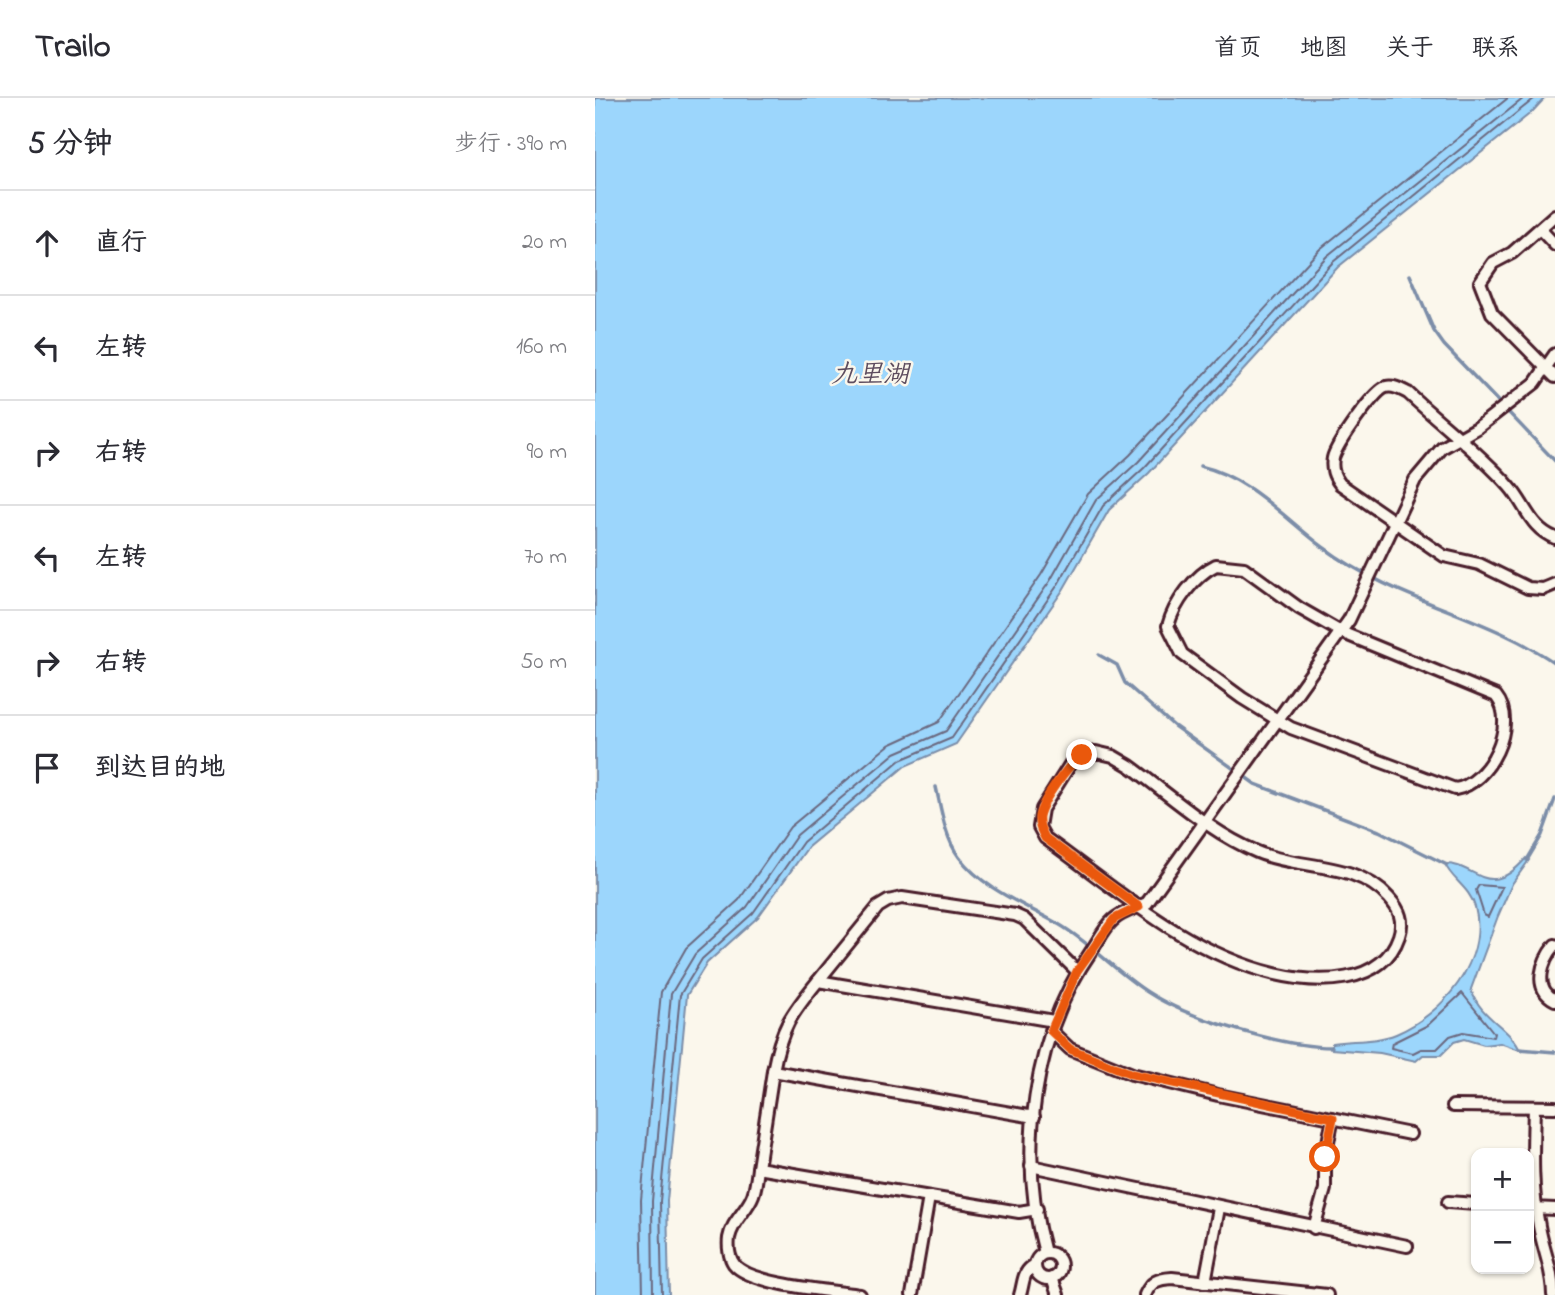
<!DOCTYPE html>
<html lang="zh">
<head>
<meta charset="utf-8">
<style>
	body { margin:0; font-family:"Indie Flower","LXGW WenKai TC",sans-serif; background:#f2f2f3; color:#2b2b33 }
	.controls { position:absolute; right:21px; bottom:21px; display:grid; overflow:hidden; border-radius:14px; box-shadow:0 2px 5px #0004 }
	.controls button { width:63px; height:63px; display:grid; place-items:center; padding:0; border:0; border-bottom:2px solid #e1e1e2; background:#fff; color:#2b2b33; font:35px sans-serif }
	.stop { position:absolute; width:21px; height:21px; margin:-16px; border:5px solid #ea580c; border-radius:50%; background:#fff }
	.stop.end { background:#ea580c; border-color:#fff; box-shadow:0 2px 7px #0008 }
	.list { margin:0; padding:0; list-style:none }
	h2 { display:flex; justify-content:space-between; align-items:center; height:91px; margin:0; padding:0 28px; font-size:30px }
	h2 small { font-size:23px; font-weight:400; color:#7c7c81 }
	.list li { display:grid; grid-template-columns:46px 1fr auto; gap:21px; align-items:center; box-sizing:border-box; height:105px; padding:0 28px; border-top:2px solid #e1e1e2 }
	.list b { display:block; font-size:26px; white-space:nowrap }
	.list em { font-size:23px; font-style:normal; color:#7c7c81 }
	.icon { flex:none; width:38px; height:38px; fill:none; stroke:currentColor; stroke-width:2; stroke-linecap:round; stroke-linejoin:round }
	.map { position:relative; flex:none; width:960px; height:1197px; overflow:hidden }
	header { display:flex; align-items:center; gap:42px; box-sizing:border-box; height:98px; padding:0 35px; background:#fff; border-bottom:2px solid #e1e1e2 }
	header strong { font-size:33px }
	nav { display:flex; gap:38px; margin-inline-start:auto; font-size:24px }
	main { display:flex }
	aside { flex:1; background:#fff }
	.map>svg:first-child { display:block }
</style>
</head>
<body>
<header>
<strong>Trailo</strong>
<nav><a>首页</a><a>地图</a><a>关于</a><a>联系</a></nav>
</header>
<main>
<aside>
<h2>5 分钟<small>步行 · 390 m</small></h2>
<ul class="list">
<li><svg class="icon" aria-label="ahead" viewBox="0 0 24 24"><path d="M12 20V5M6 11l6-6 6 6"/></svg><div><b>直行</b></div><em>20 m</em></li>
<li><svg class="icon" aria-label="left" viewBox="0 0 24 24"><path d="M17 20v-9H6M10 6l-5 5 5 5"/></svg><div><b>左转</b></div><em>160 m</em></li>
<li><svg class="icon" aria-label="right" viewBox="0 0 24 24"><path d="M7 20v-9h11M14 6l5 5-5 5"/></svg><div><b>右转</b></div><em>90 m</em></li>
<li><svg class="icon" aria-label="left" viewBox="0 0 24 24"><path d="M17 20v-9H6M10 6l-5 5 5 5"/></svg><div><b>左转</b></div><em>70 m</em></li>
<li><svg class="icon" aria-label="right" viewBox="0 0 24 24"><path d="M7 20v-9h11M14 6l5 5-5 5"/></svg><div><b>右转</b></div><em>50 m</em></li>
<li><svg class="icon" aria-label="arrive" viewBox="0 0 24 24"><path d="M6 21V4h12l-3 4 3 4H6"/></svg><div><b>到达目的地</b></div></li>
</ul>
</aside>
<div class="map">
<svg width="960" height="1197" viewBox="0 0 960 1197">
	<rect width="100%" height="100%" fill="#fbf7ec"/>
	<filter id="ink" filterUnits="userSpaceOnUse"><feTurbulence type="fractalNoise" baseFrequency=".0143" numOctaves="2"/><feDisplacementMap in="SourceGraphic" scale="14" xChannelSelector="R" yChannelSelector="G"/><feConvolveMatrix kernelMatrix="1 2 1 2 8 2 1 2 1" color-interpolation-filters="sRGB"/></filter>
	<g filter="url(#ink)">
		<g fill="#9cd6fc" stroke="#7b8da8" stroke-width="2">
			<polygon points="0,0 950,0 937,14 743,169 554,375 514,412 468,492 361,646 310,668 213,749 163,819 112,865 92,897 72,1103 74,1197 0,1197"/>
			<path d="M931,760l3,2 -17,24 -14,32 -27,73c8,28 39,39 49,61l-20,-7 -16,2 -20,-6 -10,3 -13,13h-18l-7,6 -36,-8 -48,-4v-6c21,-3 44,-1 64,-9 46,-19 93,-74 79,-127 -5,-19 -24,-28 -30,-43 30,-1 43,38 81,-6z"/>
		</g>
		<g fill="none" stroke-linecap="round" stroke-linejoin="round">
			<g stroke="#6b687f" stroke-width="2">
				<polygon points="884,787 907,789 893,819 889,817 881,792"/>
				<polygon points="867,895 899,935 898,939 868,934 855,938 842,951 826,951 818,955 796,950 797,945 833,927"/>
				<polyline points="48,1197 46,1102 66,894 91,850 144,802 195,729 294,647 344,624 446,477 493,396 535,357 725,151 913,0"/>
				<polyline points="58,1197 57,1103 76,896 100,856 152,809 202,737 300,655 351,633 455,483 501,402 543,364 732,158 929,0"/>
				<polyline points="67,1197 65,1103 85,897 107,861 158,815 208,744 305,662 357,640 462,488 508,408 549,370 738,164 940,0"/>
			</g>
			<g stroke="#7b8da8" stroke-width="3.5">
				<polyline points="815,177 839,233 849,247 960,363"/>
				<path d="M605,368c49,11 84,52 123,81 73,55 159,66 232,116"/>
				<polyline points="504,557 522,567 530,585 579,628 660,686 784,733 852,767"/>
				<path d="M341,689c5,22 9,51 23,70 25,33 67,48 101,68 32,19 57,48 89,68 40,26 135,54 183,54"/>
				<polyline points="932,762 947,737 960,701"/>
				<polyline points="924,951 960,954"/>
			</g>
			<g stroke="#4a1f2b" stroke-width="16">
				<g id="minor">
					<polyline points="960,117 917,155 898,165 885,184 897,215 960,279"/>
					<polyline points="945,131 960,147"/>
					<path d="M960,440c-25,-10 -29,-33 -46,-52 -30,-34 -68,-62 -101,-93 -6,-3 -14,-8 -22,-6 -12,3 -50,58 -53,71 -2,11 1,18 7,26l104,72 35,8 49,24 15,1 12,-5"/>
					<path d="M621,467l28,3 55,40 42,24 155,64c23,28 -7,88 -41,93l-164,-61 -49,-30 -60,-44 -14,-28c6,-23 27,-51 48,-61z"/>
					<path d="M501,654l17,4 17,10c40,29 81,67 127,86 43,18 98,8 132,46 11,12 15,23 10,38 -17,50 -82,48 -124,38 -88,-21 -159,-85 -230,-136l-6,-11 3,-18 29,-46 11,-8z"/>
					<path d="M960,847c-13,16 -23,43 0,55"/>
					<polyline points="223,883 283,809 293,803 307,800 420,817 429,821 482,873"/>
					<polyline points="456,933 475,951 537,976 623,997 815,1036"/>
					<path d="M178,973c8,-43 18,-57 45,-90l236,40"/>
					<polyline points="858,1008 960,1009"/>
					<path d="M939,1009c-1,41 -3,79 5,119 4,24 14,44 14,69"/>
					<polyline points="439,1019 178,973 163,1070 424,1114 442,1111"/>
					<polyline points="436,1068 812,1148"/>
					<path d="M163,1070c-1,9 -2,19 -5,27 -6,16 -21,26 -24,43 -1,8 0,19 5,26 16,21 99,27 126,31"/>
					<polyline points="853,1104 881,1106"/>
					<polyline points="937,1110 960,1111"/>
					<polyline points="719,1130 730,1091 730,1059 738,1020"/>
					<path d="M450,1155c-28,-100 -13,-216 47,-303 6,-9 13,-23 21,-30 8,-8 24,-12 34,-17l202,-283 66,-140 27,-32 35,-20 58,-45 20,-29"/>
					<circle cx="453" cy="1168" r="13"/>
					<polyline points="457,1180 463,1197"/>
					<polyline points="610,1184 624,1110"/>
					<polyline points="317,1197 334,1099"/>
					<path d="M425,1197c4,-12 2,-24 15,-30"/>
					<path d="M550,1197c6,-14 13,-16 27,-17l155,17"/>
				</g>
			</g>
			<use href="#minor" stroke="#fbf7ec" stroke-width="10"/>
		</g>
	</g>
	<g fill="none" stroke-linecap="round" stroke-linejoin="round" filter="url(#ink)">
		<path stroke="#ea580c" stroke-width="9" d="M487,657c-14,10 -39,44 -43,61 -1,8 2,14 6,22l94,69 -25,12 -37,52 -26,60 19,18 62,25 201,44 -8,39"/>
	</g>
	<g text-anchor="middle" stroke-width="5" stroke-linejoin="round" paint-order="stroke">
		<g font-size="26" font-style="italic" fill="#5e4d5f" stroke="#fbf7ec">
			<text x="275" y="284">九里湖</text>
		</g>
	</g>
</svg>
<div class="controls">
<button>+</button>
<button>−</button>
</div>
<div class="stop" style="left:730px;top:1059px"></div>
<div class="stop end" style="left:487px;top:657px"></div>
</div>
</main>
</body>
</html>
